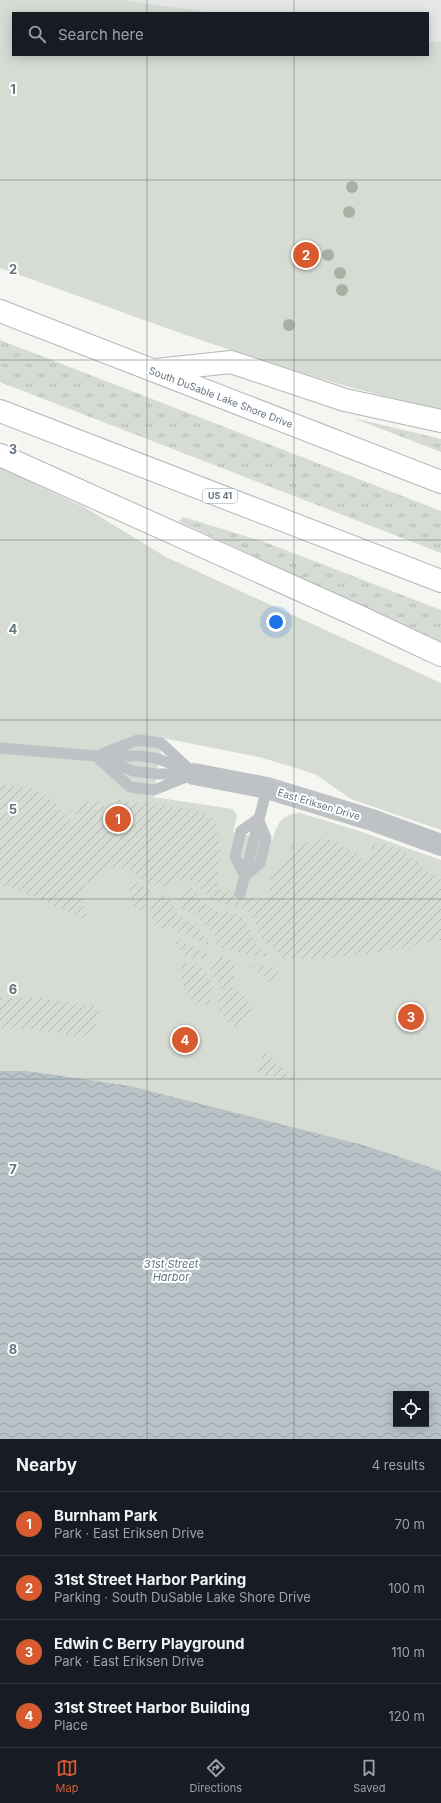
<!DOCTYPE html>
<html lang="en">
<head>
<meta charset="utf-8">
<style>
	body { margin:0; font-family:Inter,sans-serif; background:#20242c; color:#f1f3f6 }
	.controls { position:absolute; right:12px; bottom:12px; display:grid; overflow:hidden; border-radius:0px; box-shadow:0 2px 10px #0003 }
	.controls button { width:36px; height:36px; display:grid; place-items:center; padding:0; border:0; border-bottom:1px solid #363941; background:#171b24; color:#f1f3f6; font:20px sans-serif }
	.you { position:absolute; left:276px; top:622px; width:14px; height:14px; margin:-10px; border:3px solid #fff; border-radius:50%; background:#1a73e8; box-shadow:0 0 0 6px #1a73e833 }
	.badge { display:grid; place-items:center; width:26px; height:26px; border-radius:50%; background:#d75b2f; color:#fff; font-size:13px; font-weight:700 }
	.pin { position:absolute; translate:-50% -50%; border:2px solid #fff; box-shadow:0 1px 4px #0006 }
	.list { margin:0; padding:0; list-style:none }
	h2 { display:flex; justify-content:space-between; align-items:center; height:52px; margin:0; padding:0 16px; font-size:17px }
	h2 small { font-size:13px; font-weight:400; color:#9ea1a6 }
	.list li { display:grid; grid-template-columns:26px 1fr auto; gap:12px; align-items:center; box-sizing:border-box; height:64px; padding:0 16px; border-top:1px solid #363941 }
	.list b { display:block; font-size:15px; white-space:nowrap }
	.list p { margin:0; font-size:13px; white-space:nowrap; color:#9ea1a6 }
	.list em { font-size:13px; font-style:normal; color:#9ea1a6 }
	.icon { flex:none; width:22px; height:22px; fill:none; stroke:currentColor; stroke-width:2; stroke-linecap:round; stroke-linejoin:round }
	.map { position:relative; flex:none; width:441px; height:1439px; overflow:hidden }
	.search { position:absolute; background:#171b24; box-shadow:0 2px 10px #0003; left:12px; right:12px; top:12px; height:44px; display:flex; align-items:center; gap:10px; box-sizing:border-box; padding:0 14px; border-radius:0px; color:#9ea1a6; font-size:15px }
	.sheet { height:308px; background:#171b24 }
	nav { display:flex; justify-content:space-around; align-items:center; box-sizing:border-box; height:56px; border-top:1px solid #363941; background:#171b24; font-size:11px; color:#9ea1a6 }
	nav a { display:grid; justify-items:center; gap:2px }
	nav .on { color:#d75b2f }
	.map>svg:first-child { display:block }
</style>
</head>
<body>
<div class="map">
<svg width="441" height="1439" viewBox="0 0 441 1439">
	<defs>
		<pattern id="grass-tufts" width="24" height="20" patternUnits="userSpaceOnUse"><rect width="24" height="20" fill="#d6dbd3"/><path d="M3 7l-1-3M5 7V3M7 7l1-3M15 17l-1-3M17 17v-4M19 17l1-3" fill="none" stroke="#b1b6b0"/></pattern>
		<pattern id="garden-furrows" width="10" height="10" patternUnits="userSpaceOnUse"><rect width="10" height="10" fill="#d6dbd3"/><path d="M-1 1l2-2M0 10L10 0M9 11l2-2" fill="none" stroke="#b1b6b0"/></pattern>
		<pattern id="water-waves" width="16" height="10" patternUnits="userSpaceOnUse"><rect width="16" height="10" fill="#b8c2c7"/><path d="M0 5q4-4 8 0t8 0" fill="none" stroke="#99a2a7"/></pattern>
	</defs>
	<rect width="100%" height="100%" fill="#f5f5f1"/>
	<polygon fill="#e5e6e5" points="125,0 441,0 441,42 428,41 428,13 214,13"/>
	<g fill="url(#grass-tufts)">
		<polygon points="0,340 441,511 441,553 0,382"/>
		<polygon points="353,418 441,439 441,452"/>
		<polygon points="183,517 262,541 441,610 441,642 182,523 179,521"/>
	</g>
	<g fill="#d6dbd3">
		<path d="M0,0h125l89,13h-201v42h415v-14l13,1v367c-150,-31 -297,-90 -441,-141z"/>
		<path d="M0,468l84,39 82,50 275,126v147l-90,-31 -36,-25 -52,-16 -100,-20 -10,59 80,12 4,6 -4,17 39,9c6,-17 7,-26 28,-28l56,17 85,30v311l-74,-25 -42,-10 -264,-59 -34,-6h-27z"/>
	</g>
	<g fill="url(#garden-furrows)">
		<path d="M0,784l31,4 22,12 19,23 9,-20 16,-3 15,12 7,-12 78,10 18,10 5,29 -3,38 -35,-8 -11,7 -8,1 -19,-6 -15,-11 -18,-3c-7,10 -15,14 -26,16 2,7 -3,10 -3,16 0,6 4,12 4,20l-2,1 -38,-19 -46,-17z"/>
		<path d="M320,839l17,2 30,21 5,-16 10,-3 19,7 40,30v60l-67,13 -57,6 -36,-1c-4,-12 -12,-10 -19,-19 -6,-8 -6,-20 -14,-28 -7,-7 -18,-5 -26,-7 -13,-3 -19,-12 -27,-21l73,17 3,-23 21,-30z"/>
		<polygon points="134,881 149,889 151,892 145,902 144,912 135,906 129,890"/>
		<path d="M185,887l7,1 11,15 16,9 13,-1 13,8 11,25 16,14 -27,-4 -26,-7 -5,-11 -18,-23c-8,1 -12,-1 -17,-7l2,-15z"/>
		<path d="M158,893c12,2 15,9 18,20l18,11 14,16v4h-3l-34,-16h-11l-5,-4 -4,-8 -1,-16z"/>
		<polygon points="176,941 178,941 207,951 207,954 201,959 186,956 176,944"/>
		<path d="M215,957h6l14,4 -2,27c5,4 11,8 15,12 12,17 -10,42 -26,14 -6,-9 -5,-17 0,-27l-9,-10 -3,-8z"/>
		<path d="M184,963c6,1 11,1 16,4 12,7 17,26 8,37 -20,4 -30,-24 -27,-39z"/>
		<polygon points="249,965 279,968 277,974 268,982 263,975"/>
		<polygon points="0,998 39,998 100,1007 92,1038 30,1029 0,1028"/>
		<polygon points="264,1051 299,1083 258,1073"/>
	</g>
	<path fill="url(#water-waves)" fill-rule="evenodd" d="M0,1071h27l103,15 237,60 74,25v268h-441zM396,1394h30v30h-30z"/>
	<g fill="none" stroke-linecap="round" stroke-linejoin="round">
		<g stroke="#b3b6b9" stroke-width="24">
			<g id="highway">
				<polyline points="0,311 441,482"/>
				<polyline points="156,370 231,362 345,400 441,421"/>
				<polyline points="0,411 441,581"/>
				<polyline points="0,455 358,616 441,655"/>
			</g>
		</g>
		<g stroke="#bec2c5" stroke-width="11">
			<polyline points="0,748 96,756 141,756 159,759 194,774"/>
			<polyline points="104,753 138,740 161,743 189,769"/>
			<polyline points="96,756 130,787 154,790 194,774"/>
			<polyline points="102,758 133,771 157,774 188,774"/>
			<polyline points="245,876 235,857 241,831 258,819"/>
			<polyline points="245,876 260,863 266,838 258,819"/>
			<polyline points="240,894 267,788"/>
		</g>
		<polyline stroke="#bec2c5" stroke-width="22" points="194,774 267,788 372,820 441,845"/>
		<use href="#highway" stroke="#fff" stroke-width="22"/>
	</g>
	<g fill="#a7b0a3">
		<circle cx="352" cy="187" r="6"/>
		<circle cx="349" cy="212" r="6"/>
		<circle cx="328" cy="255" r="6"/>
		<circle cx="340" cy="273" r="6"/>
		<circle cx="342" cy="290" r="6"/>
		<circle cx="289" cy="325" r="6"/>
	</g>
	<path fill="none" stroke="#667480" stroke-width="1" stroke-opacity="0.55" d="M147,0v13M294,0v13M147,55v1384M294,55v1384M0,180h441M0,360h441M0,540h441M0,720h441M0,899h441M0,1079h441M0,1259h441"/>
	<g text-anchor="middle" stroke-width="4" stroke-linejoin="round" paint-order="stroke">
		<rect fill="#fff" stroke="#949ea6" stroke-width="1" x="203" y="489" width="34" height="14" rx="3"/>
		<g font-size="9" font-weight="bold" fill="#667480">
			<text x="220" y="499">US 41</text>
		</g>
		<g font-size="10" fill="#667480" stroke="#fff">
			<text transform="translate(221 397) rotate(21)" y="4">South DuSable Lake Shore Drive</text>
			<text transform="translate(319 804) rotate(17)" y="4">East Eriksen Drive</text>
		</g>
		<g font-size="11" font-style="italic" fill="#61757e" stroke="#fff">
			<text x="171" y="1268">31st Street<tspan x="171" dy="13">Harbor</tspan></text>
		</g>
	</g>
	<g font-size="13" text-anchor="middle" font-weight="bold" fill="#667480" stroke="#fff" stroke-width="4" stroke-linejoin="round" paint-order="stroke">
		<text x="13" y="94">1</text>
		<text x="13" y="274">2</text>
		<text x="13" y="454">3</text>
		<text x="13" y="634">4</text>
		<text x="13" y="814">5</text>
		<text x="13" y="994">6</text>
		<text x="13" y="1174">7</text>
		<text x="13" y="1354">8</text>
	</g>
</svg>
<div class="controls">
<button><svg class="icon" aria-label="locate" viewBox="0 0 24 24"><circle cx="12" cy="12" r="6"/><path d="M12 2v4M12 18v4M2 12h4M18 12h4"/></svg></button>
</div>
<div class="you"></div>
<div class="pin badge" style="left:118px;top:819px">1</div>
<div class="pin badge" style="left:306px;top:255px">2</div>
<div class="pin badge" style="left:411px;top:1017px">3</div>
<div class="pin badge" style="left:185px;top:1040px">4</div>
<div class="search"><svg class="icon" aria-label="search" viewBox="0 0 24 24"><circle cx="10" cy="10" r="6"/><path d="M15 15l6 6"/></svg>Search here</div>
</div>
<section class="sheet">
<h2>Nearby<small>4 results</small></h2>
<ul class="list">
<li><span class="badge">1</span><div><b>Burnham Park</b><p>Park · East Eriksen Drive</p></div><em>70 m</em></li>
<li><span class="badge">2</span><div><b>31st Street Harbor Parking</b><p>Parking · South DuSable Lake Shore Drive</p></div><em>100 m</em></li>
<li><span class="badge">3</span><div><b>Edwin C Berry Playground</b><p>Park · East Eriksen Drive</p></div><em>110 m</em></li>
<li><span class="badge">4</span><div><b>31st Street Harbor Building</b><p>Place</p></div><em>120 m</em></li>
</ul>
</section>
<nav>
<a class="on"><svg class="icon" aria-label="map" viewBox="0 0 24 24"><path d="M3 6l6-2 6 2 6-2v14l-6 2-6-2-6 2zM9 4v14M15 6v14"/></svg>Map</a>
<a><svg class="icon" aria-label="directions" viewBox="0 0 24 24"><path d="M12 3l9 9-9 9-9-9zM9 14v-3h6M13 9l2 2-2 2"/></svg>Directions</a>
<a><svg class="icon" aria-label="saved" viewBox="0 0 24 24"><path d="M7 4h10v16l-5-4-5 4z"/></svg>Saved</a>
</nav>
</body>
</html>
